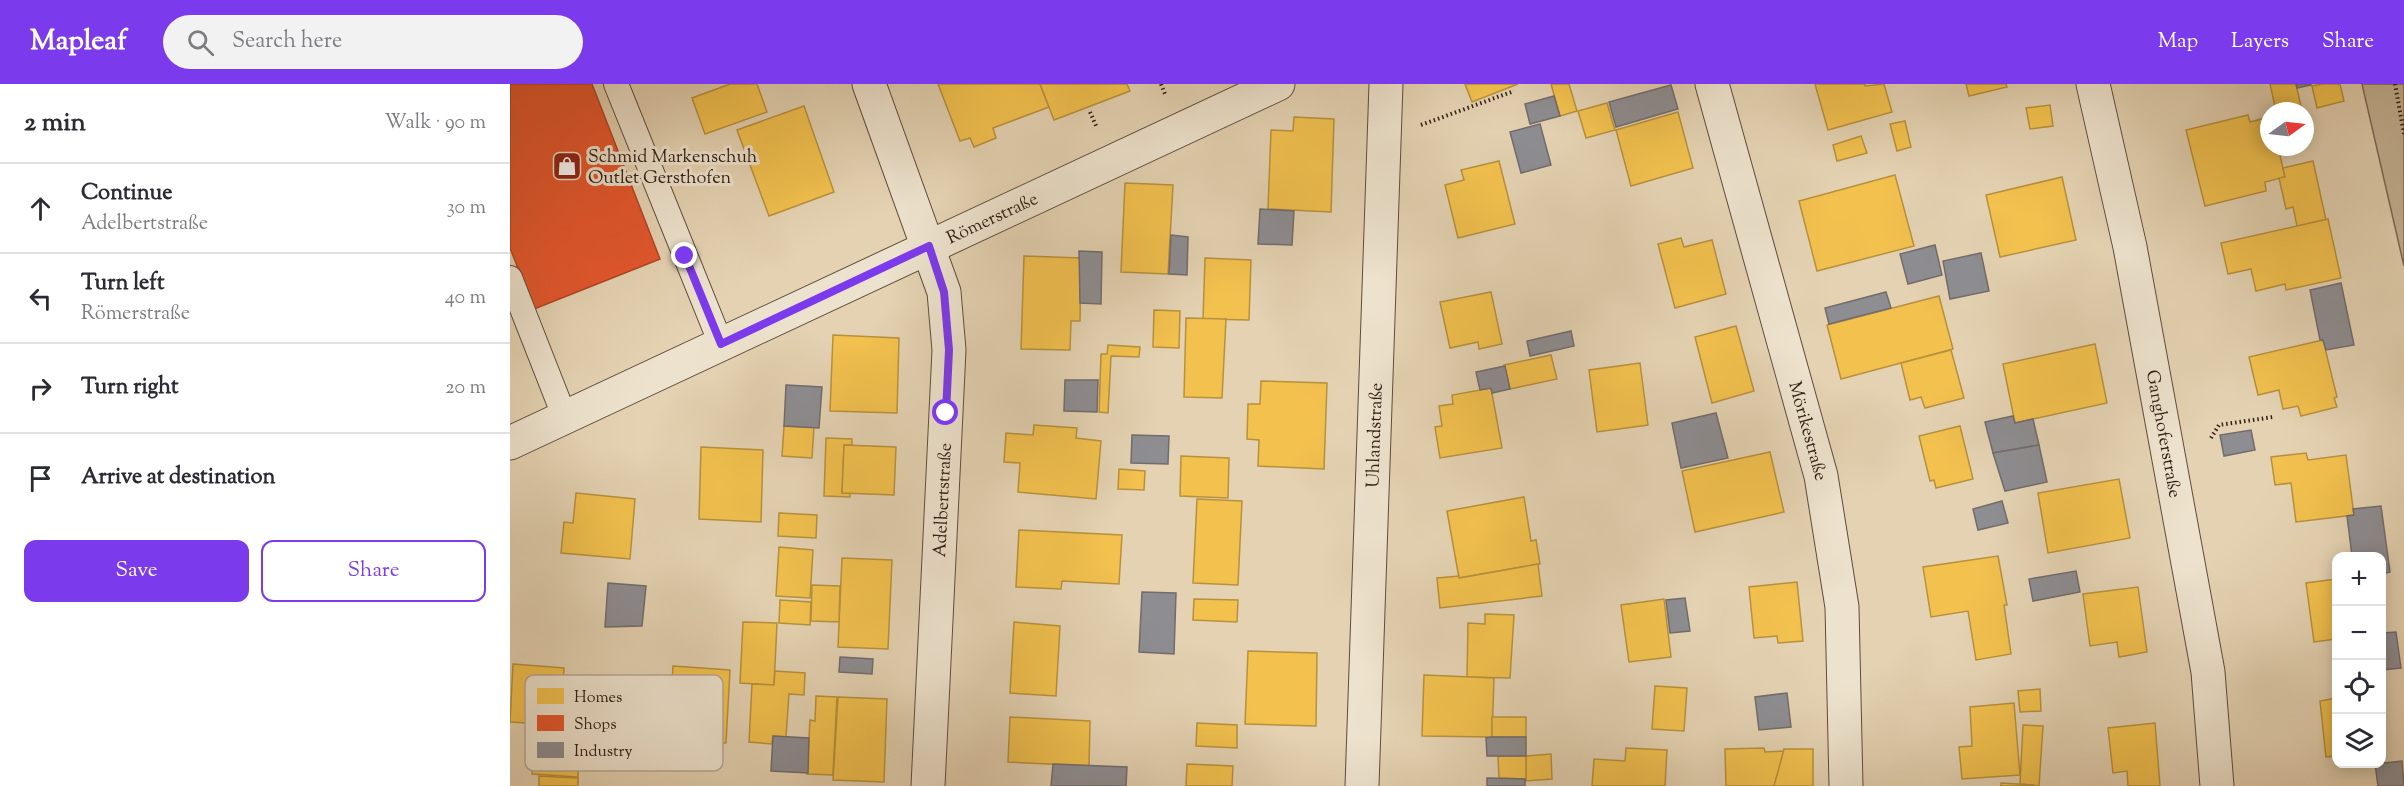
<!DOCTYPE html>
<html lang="en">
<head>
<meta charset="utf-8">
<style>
	body { margin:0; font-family:"Sorts Mill Goudy",serif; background:#f2f2f3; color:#2b2b33 }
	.controls { position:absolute; right:18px; bottom:18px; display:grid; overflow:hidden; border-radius:12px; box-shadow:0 3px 15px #0003 }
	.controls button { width:54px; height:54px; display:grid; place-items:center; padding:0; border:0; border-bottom:2px solid #e1e1e2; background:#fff; color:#2b2b33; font:30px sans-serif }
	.compass { position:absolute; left:1750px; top:18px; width:54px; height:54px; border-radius:50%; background:#fff; box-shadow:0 3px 15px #0003; rotate:75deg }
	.stop { position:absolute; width:18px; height:18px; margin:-14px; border:4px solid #7c3aed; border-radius:50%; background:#fff }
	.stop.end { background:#7c3aed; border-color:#fff; box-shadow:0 2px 6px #0008 }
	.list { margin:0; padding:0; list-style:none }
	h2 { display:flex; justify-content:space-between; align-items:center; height:78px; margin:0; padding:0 24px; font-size:26px }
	h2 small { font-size:20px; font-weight:400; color:#7c7c81 }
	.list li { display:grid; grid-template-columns:39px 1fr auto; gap:18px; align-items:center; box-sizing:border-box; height:90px; padding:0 24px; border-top:2px solid #e1e1e2 }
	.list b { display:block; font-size:22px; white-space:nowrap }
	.list p { margin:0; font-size:20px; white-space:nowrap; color:#7c7c81 }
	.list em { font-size:20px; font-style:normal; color:#7c7c81 }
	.actions { display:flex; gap:12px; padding:18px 24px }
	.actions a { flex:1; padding:14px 0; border:2px solid #7c3aed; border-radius:12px; text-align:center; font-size:21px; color:#7c3aed }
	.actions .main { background:#7c3aed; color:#fff }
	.icon { flex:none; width:33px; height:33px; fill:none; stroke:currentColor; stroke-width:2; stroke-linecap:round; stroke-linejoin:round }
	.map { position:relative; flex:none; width:1894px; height:702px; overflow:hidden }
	header { display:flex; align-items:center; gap:36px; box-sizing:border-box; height:84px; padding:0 30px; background:#7c3aed; color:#fff }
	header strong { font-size:28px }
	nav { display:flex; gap:33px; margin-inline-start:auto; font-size:21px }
	.search { width:420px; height:54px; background:#f2f2f3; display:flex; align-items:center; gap:15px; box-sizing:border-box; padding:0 21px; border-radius:33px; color:#7c7c81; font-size:22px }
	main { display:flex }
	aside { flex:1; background:#fff }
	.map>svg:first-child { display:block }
</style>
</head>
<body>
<header>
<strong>Mapleaf</strong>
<div class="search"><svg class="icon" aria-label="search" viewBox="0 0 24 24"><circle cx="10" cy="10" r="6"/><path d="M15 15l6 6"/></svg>Search here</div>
<nav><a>Map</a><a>Layers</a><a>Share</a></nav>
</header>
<main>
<aside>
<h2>2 min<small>Walk · 90 m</small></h2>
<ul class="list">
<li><svg class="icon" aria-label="ahead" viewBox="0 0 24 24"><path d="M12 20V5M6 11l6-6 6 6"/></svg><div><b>Continue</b><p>Adelbertstraße</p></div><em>30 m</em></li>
<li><svg class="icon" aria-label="left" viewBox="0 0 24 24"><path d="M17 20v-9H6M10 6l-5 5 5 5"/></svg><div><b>Turn left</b><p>Römerstraße</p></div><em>40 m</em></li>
<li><svg class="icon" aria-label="right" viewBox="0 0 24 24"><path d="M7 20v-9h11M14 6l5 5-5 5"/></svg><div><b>Turn right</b></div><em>20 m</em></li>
<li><svg class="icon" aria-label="arrive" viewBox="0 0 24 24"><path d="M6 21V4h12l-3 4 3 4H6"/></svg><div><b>Arrive at destination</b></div></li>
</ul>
<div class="actions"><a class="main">Save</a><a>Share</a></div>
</aside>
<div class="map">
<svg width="1894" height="702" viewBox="0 0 1894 702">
	<rect width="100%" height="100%" fill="#e4d2b2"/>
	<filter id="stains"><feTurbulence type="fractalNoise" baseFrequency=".00333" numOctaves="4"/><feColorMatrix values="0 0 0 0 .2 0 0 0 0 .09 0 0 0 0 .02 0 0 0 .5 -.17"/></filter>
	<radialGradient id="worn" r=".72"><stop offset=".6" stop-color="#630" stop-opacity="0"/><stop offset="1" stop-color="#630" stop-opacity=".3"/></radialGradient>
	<polygon fill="#c6b497" stroke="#7c6a56" stroke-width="1.5" points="1852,0 1894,0 1894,182"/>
	<g fill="#f2c14e" stroke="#b8913d" stroke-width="1.5">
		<polygon points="220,0 247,0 257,28 195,50 182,14"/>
		<polygon points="428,0 530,0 539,23 483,44 486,54 464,63 460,54 450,57"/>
		<polygon points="530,0 617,0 620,7 544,36"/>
		<polygon points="955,0 1008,0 962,18"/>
		<polygon points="1041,0 1059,0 1067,27 1050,32"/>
		<polygon points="1305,0 1355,0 1355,2 1374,0 1382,28 1318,46"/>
		<polygon points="1456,0 1496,0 1497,3 1459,12"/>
		<polygon points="1760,0 1786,0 1792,27 1766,27"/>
		<polygon points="1812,0 1830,0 1834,17 1807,24 1802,2"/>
		<polygon points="1097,19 1105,46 1076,54 1068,27"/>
		<polygon points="1540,21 1543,42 1520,45 1516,24"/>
		<polygon points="294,22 324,108 259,132 227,46"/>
		<polygon points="1168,28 1183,84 1121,102 1106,46"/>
		<polygon points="1738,31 1740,38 1759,33 1759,63 1768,63 1775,93 1755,98 1756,107 1695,122 1676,46"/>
		<polygon points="784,33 824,35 821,128 758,125 761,46 783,47"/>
		<polygon points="1395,37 1401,63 1387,67 1380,40"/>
		<polygon points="1351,52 1357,69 1327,77 1323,61"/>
		<polygon points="989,77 1005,140 948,154 935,101 954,96 951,86"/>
		<polygon points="1803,77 1816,136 1787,142 1783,123 1776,125 1769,94 1775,93 1773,84"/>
		<polygon points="1385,91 1404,162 1307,187 1289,117"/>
		<polygon points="1552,93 1566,156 1490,173 1476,111"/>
		<polygon points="615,99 663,101 658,190 611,188"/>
		<polygon points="1818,135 1831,194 1776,206 1775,200 1746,207 1741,185 1718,190 1711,159"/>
		<polygon points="1171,154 1174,163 1202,156 1216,210 1165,224 1148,160"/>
		<polygon points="514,172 571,174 570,237 561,237 560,266 511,265"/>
		<polygon points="695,174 741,176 739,236 693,235"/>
		<polygon points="981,208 992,260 969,265 968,258 940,264 930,218"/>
		<polygon points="1429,212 1443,265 1331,295 1317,241"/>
		<polygon points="644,226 670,227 669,264 643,263"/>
		<polygon points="676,234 716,235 712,314 674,313"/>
		<polygon points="1226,242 1244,307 1202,319 1185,253"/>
		<polygon points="323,251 389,254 387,329 320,327"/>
		<polygon points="1813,256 1827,313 1824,314 1827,323 1791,332 1788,322 1773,325 1769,306 1748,311 1739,273"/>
		<polygon points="1585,260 1597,319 1505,339 1493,280"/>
		<polygon points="598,261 630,263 629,273 601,272 598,329 589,328 591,270 597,270"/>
		<polygon points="1441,266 1454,314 1415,324 1411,313 1400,316 1391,279"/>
		<polygon points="1041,271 1047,295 1000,305 994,281"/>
		<polygon points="1130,279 1138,341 1087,348 1079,286"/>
		<polygon points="751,297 817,299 814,385 748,382 749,356 737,355 738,320 750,320"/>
		<polygon points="981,304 992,364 930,374 925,343 932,342 929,322 943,320 942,311"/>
		<polygon points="524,341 567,344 566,354 591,357 586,415 508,408 510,379 494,378 496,349 523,351"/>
		<polygon points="274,342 304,343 302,374 272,372"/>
		<polygon points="1450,342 1463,395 1426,404 1424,396 1420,397 1409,352"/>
		<polygon points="316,354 342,355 342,361 334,361 332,409 340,409 340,413 314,412"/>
		<polygon points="334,361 386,363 384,411 332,409"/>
		<polygon points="191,363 253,366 251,438 189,435"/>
		<polygon points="1260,368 1274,428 1185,448 1172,387"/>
		<polygon points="1796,369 1798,376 1836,371 1844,431 1786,438 1781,399 1765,401 1761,373"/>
		<polygon points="671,372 719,374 718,414 670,412"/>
		<polygon points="609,385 635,387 634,406 608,405"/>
		<polygon points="1609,395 1620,454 1538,469 1528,409"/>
		<polygon points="66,409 125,415 120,475 51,469 54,438 63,439"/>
		<polygon points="1014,413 1021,457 1026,456 1030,480 949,494 937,427"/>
		<polygon points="687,415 732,417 728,501 683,499"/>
		<polygon points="269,429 307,431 306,454 268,452"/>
		<polygon points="509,446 612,451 609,500 552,497 551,505 506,503"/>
		<polygon points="269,463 303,466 300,514 266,512"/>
		<polygon points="1488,472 1497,521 1494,521 1501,570 1466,576 1458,527 1421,533 1413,483"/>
		<polygon points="332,474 382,476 378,565 328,563"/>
		<polygon points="1028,480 1032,512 930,524 927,494 949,492 949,494"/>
		<polygon points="1826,495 1826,555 1804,558 1796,499"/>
		<polygon points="1287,498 1293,557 1268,559 1267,552 1244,554 1239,503"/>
		<polygon points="302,501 330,502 329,538 301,537"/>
		<polygon points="1628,503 1637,568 1609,573 1607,558 1580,562 1573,510"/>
		<polygon points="684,515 728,516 727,538 683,536"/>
		<polygon points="1154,515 1161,573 1119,578 1111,521"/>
		<polygon points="270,516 301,518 300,541 269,539"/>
		<polygon points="975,530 1004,531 1000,594 957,593 958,539 975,540"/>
		<polygon points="233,538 267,539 264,601 230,599"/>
		<polygon points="504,538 550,542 546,612 500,609"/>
		<polygon points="738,567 807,569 806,642 735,640"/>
		<polygon points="3,580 54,584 50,641 0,638"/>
		<polygon points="163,582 220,586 216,659 155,655 157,618 161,618"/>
		<polygon points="265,587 295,589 294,611 279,610 276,653 263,652 262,660 239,658 242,600 264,601"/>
		<polygon points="914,591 984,594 982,653 912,652"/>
		<polygon points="1145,602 1177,604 1174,647 1142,645"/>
		<polygon points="1530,605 1531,627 1510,628 1508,607"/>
		<polygon points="306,612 327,613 323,691 297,690 300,636 305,637"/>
		<polygon points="328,613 377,615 374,698 323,696"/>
		<polygon points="1826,614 1826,672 1816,673 1810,617"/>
		<polygon points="1504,619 1510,691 1452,695 1449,663 1462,662 1460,623"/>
		<polygon points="500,633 580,637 579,682 498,678"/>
		<rect x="982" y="633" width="34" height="20"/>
		<polygon points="687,639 727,641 727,664 686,662"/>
		<polygon points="1645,639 1650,702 1618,702 1617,687 1603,689 1598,644"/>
		<polygon points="25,640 70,643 68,693 22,690"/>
		<polygon points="1513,641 1533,642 1529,702 1510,700"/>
		<polygon points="1116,664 1157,666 1155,702 1082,702 1084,675 1115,677"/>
		<polygon points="1254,664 1255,668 1275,667 1264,702 1216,702 1215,665"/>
		<polygon points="1274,665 1303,665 1303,702 1264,702"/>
		<polygon points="1041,670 1042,695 1016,697 1016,672"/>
		<polygon points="990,672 1016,672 1016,695 989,694 988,673"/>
		<polygon points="677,680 723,682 722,702 676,702"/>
		<polygon points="29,692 68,694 68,702 29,702"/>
		<polygon points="1491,699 1524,701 1524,702 1491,702"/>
	</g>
	<polygon fill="#e4572e" stroke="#af4627" stroke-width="1.5" points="0,0 82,0 150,175 24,225 0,164"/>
	<g fill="#8d8d92" stroke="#726c6d" stroke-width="1.5">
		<polygon points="1786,0 1801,0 1801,1 1787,4"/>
		<polygon points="1161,1 1168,25 1106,43 1099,18"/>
		<polygon points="1044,12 1050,32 1020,40 1015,20"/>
		<polygon points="1030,40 1041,81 1011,89 1000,48"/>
		<polygon points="750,125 784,127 782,161 748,160"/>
		<polygon points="661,151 678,153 677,191 659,190"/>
		<polygon points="1425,161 1432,191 1398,200 1390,170"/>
		<polygon points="569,167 592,168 591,220 570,219"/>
		<polygon points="1471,169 1479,207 1440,215 1433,177"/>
		<polygon points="1831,199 1844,261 1816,266 1813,256 1810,256 1800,206"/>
		<polygon points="1376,208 1381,224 1319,240 1315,224"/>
		<polygon points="1061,247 1064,262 1020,272 1017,257"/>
		<polygon points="995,282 1000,305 982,309 981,304 970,306 966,288"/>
		<polygon points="555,296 588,296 587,328 554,327"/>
		<polygon points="276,301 312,303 309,344 274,342"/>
		<polygon points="1206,329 1218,374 1171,384 1162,339"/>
		<polygon points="1503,332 1505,339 1523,335 1529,361 1483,369 1475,338"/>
		<polygon points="1741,346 1745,366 1714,372 1710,351"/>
		<polygon points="622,351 659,352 658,380 621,379"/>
		<polygon points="1529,361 1537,398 1495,407 1483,369"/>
		<polygon points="1492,417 1498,439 1468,446 1463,425"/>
		<polygon points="1871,422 1880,488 1872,490 1872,472 1842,472 1837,432 1844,431 1843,425"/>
		<polygon points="1566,487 1570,508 1523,517 1519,495"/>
		<polygon points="98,499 136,502 132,542 95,543"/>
		<polygon points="632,508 666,509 664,570 629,568"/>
		<polygon points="1175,514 1180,547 1160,549 1156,516"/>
		<polygon points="1886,548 1891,584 1872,586 1872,549"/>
		<polygon points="330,573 363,575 362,590 329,588"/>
		<polygon points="1277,609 1281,643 1249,646 1245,613"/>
		<polygon points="263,652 299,654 298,689 261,687"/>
		<polygon points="982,653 1016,653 1016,672 977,672 976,654"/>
		<polygon points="1892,677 1894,702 1868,702 1865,680"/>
		<polygon points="543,680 617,683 616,702 541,702"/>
		<polygon points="977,694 1015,695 1015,702 977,702"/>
	</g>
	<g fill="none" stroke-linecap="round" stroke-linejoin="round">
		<g stroke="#5e4c3d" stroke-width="26">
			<g id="service">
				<polyline points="106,0 211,260"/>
				<polyline points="0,194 55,334"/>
			</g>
		</g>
		<g stroke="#5e4c3d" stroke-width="35">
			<g id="minor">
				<polyline points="359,0 434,208 439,266 418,702"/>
				<path id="s1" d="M1202,0l109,392 21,131 4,179"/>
				<path id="s2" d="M1583,0l37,163 78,425 9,114"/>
				<path id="s3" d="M0,359l768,-359"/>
				<path id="s4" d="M852,702l24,-702"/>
			</g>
		</g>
		<g stroke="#322016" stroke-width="4" stroke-dasharray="1.5 3" stroke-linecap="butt">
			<polyline points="651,0 655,10"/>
			<polyline points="1885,0 1894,50"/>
			<polyline points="580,28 587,44"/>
			<polyline points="911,41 1004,7"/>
			<polyline points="1701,354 1709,341 1763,333"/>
		</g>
		<use href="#service" stroke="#ede2cd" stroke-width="24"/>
		<use href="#minor" stroke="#ede2cd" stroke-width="33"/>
	</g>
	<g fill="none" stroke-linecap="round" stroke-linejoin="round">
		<polyline stroke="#7c3aed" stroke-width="8" points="175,172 211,260 419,162 434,208 439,266 436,329"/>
	</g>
	<defs>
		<g id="shop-square" transform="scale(1.5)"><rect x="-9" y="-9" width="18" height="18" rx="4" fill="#8f2418" stroke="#ede2cd"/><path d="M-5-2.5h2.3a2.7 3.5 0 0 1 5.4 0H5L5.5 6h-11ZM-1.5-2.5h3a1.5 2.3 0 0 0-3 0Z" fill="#fff"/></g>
	</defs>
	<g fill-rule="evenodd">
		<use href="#shop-square" x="57" y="82"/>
	</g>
	<g text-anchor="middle" stroke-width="6" stroke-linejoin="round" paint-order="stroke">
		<g font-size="18" fill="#322016" stroke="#ede2cd" text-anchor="start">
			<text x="78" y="78">Schmid Markenschuh<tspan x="78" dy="21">Outlet Gersthofen</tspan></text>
		</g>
		<g font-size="18" fill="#322016" stroke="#ede2cd">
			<text dy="6" stroke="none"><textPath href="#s3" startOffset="532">Römerstraße</textPath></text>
			<text dy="6" stroke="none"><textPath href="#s1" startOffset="360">Mörikestraße</textPath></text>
			<text dy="6" stroke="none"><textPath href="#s2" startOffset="357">Ganghoferstraße</textPath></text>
			<text dy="6" stroke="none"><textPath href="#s4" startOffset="351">Uhlandstraße</textPath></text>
			<text transform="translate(432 416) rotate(-87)" y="6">Adelbertstraße</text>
		</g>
	</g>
	<rect x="15" y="591" width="198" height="96" rx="9" fill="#ede2cd" stroke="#b5a896" stroke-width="1.5"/>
	<rect x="27" y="604" width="27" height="16" fill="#f2c14e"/>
	<rect x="27" y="631" width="27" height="16" fill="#e4572e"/>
	<rect x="27" y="658" width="27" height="16" fill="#8d8d92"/>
	<g font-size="16" fill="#322016">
		<text x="64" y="618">Homes</text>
		<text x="64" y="645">Shops</text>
		<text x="64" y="672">Industry</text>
	</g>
	<rect width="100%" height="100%" filter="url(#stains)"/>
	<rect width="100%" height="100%" fill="url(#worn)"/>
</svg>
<div class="controls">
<button>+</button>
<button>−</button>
<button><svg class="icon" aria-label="locate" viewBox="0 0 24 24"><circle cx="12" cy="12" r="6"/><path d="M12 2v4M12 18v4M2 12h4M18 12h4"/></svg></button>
<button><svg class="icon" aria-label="layers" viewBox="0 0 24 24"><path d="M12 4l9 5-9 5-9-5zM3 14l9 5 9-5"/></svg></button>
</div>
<svg class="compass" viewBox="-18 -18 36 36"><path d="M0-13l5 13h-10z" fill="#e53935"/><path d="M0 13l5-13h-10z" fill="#7c7c81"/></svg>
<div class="stop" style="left:436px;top:329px"></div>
<div class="stop end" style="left:175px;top:172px"></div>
</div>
</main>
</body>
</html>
